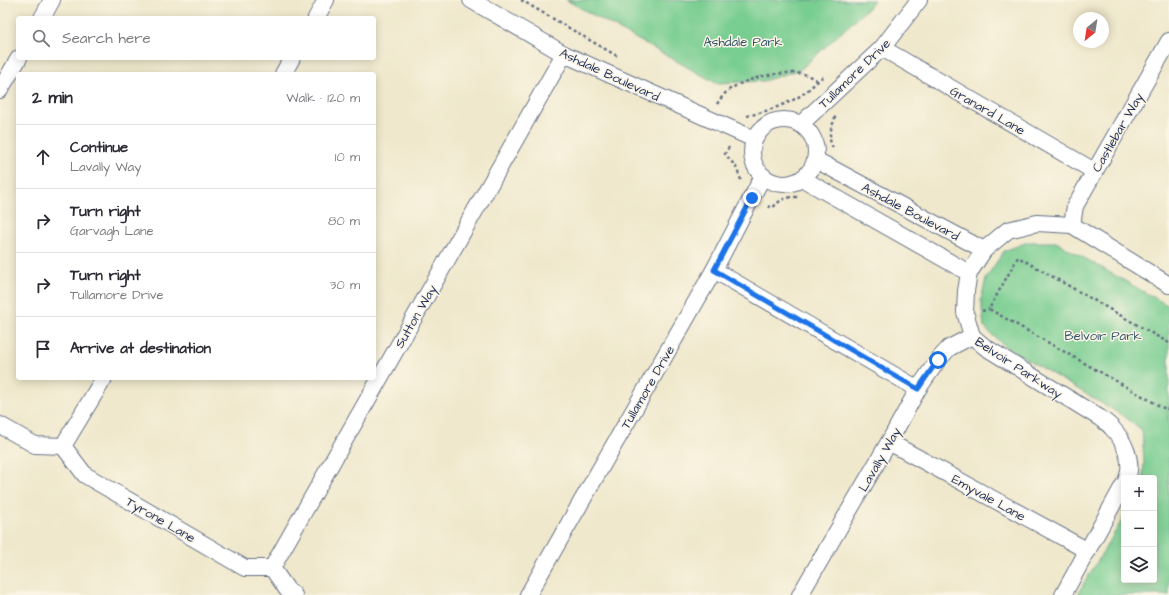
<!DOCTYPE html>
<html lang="en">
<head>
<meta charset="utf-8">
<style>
	body { margin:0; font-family:"Architects Daughter",sans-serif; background:#f7f7f7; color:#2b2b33 }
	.controls { position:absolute; right:12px; bottom:12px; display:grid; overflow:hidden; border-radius:4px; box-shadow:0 2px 10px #0003 }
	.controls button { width:36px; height:36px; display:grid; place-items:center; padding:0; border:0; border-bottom:1px solid #e1e1e2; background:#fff; color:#2b2b33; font:20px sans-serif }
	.compass { position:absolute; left:1073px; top:12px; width:36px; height:36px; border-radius:50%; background:#fff; box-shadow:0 2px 10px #0003; rotate:210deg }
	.stop { position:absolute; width:12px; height:12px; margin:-9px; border:3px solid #1a73e8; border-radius:50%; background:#fff }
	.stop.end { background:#1a73e8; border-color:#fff; box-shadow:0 1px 4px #0008 }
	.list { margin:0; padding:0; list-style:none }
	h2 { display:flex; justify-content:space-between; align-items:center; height:52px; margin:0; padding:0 16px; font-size:17px }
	h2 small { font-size:13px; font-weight:400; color:#7c7c81 }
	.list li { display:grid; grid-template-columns:26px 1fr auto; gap:12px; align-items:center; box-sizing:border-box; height:64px; padding:0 16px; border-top:1px solid #e1e1e2 }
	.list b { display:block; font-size:15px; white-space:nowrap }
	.list p { margin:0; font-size:13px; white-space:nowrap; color:#7c7c81 }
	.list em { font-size:13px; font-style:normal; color:#7c7c81 }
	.icon { flex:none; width:22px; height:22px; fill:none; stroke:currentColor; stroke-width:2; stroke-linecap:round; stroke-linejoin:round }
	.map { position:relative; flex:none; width:1169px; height:595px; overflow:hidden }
	.search { position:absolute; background:#fff; box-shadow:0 2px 10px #0003; left:16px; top:16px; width:360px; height:44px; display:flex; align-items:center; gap:10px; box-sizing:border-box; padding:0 14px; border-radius:4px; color:#7c7c81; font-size:15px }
	.panel { position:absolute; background:#fff; box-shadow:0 2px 10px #0003; left:16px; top:72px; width:360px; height:308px; border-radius:4px }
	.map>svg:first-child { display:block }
</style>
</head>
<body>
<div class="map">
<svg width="1169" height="595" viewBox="0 0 1169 595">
	<rect width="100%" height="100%" fill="#fcf5e5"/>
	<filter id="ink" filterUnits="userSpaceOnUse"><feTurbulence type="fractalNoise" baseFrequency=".025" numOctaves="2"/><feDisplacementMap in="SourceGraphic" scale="8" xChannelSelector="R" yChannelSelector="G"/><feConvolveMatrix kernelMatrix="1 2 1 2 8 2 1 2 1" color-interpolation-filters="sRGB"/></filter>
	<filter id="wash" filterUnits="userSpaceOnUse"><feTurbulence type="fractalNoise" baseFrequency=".012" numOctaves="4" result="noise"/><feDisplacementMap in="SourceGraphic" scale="16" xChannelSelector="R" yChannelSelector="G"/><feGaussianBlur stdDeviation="0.9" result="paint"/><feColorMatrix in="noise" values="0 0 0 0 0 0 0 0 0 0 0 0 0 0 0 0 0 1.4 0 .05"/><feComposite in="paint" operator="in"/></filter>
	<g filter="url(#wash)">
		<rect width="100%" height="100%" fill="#efe8cc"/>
		<g fill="#78cd91" stroke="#4a7e78">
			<polygon points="566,0 874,0 869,7 801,69 764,81 716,83"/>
			<polygon points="1028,242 1056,242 1169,306 1169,595 1077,595 1124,517 1124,580 1154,580 1154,478 1143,478 1144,462 1142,430 1125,417 1003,345 984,327 981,300 986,278 1004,251"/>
		</g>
	</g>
	<g filter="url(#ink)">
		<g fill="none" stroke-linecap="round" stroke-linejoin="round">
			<g stroke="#657084" stroke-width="18">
				<g id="street">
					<polyline points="471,0 564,54 754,139"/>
					<polyline points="42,18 52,0"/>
					<polyline points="316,18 326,0"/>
					<polyline points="882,48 1094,171"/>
					<polyline points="283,74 292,58"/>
					<polyline points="0,90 19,58"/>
					<circle cx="784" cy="152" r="32"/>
					<polyline points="801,124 882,48 919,0"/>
					<polyline points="816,160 984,250"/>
					<polyline points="803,179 969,273"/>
					<polyline points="1072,225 1075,206 1169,41"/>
					<polyline points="714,270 918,389"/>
					<polyline points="0,425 35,445 63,446 104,378"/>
					<polyline points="889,442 1088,551"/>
					<polyline points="63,446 85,475 245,568 272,568"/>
					<path d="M1127,478c7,-16 -3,-38 -15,-50 -3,-4 -8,-7 -12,-10l-115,-71 -13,-11 -7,-24 1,-21 3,-18 15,-23 24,-20 29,-7 35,2 97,60"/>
					<polyline points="294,595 288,591 272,568 564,54"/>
					<polyline points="528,595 714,270 763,176"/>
					<polyline points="800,595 889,442 918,389 938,360 949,348 972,336"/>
					<polyline points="1063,595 1124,484"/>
				</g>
			</g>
			<g stroke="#657084" stroke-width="2.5" stroke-dasharray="3 3" stroke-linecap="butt">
				<polyline points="521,0 617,56"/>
				<path d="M717,104c4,-6 9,-13 15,-16 17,-11 55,-19 75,-13 3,1 7,4 11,6"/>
				<path d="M747,116c18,-4 42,-12 56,-22 8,-6 14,-13 22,-19"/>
				<polyline points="729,147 725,154 736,167 741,180"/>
				<path d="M833,148c-6,-11 -2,-19 2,-30l-1,-1"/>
				<path d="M768,206l4,2c10,-9 12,-11 26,-11"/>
				<polyline points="982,311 989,309"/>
				<polyline points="1169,343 1018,257 989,309 1167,410 1169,407"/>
			</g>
			<use href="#street" stroke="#fff" stroke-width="16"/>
		</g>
	</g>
	<g fill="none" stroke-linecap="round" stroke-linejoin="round" filter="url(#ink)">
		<polyline stroke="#1a73e8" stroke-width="5" points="752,198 714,270 918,389 938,360"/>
	</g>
	<g text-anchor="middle" stroke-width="3" stroke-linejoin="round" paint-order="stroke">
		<g font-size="13" fill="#32566b" stroke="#fcf5e5">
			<text x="743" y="46">Ashdale Park</text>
			<text x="1103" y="340">Belvoir Park</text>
		</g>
		<g font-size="13" fill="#1b2f5e" stroke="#fcf5e5">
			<text transform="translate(854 73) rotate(-44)" y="5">Tullamore Drive</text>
			<text transform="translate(610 74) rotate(25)" y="5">Ashdale Boulevard</text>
			<text transform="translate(988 110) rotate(30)" y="5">Granard Lane</text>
			<text transform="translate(1117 132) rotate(-60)" y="5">Castlebar Way</text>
			<text transform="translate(911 211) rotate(28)" y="5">Ashdale Boulevard</text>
			<text transform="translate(415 316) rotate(-60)" y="5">Sutton Way</text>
			<text transform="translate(1019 367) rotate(33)" y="5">Belvoir Parkway</text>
			<text transform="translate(647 387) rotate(-60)" y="5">Tullamore Drive</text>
			<text transform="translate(879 459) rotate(-60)" y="5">Lavally Way</text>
			<text transform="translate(989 497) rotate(29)" y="5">Emyvale Lane</text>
			<text transform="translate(161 519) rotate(30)" y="5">Tyrone Lane</text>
		</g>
	</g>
</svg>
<div class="controls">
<button>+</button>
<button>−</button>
<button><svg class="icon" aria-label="layers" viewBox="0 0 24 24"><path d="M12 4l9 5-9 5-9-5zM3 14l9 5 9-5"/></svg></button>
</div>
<svg class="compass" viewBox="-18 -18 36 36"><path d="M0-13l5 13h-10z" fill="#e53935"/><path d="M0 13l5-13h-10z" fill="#7c7c81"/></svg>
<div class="stop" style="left:938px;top:360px"></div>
<div class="stop end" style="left:752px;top:198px"></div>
<div class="search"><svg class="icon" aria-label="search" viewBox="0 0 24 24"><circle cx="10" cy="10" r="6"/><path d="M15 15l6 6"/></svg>Search here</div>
<section class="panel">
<h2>2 min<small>Walk · 120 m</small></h2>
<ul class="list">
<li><svg class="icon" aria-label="ahead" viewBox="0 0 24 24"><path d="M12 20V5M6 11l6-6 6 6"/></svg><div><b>Continue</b><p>Lavally Way</p></div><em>10 m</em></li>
<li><svg class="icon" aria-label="right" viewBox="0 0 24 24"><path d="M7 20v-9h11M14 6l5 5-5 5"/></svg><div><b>Turn right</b><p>Garvagh Lane</p></div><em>80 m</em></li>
<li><svg class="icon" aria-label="right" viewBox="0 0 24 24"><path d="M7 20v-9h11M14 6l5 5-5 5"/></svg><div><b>Turn right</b><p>Tullamore Drive</p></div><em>30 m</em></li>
<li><svg class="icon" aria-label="arrive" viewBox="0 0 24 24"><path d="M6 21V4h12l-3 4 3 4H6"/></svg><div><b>Arrive at destination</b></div></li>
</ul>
</section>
</div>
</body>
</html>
